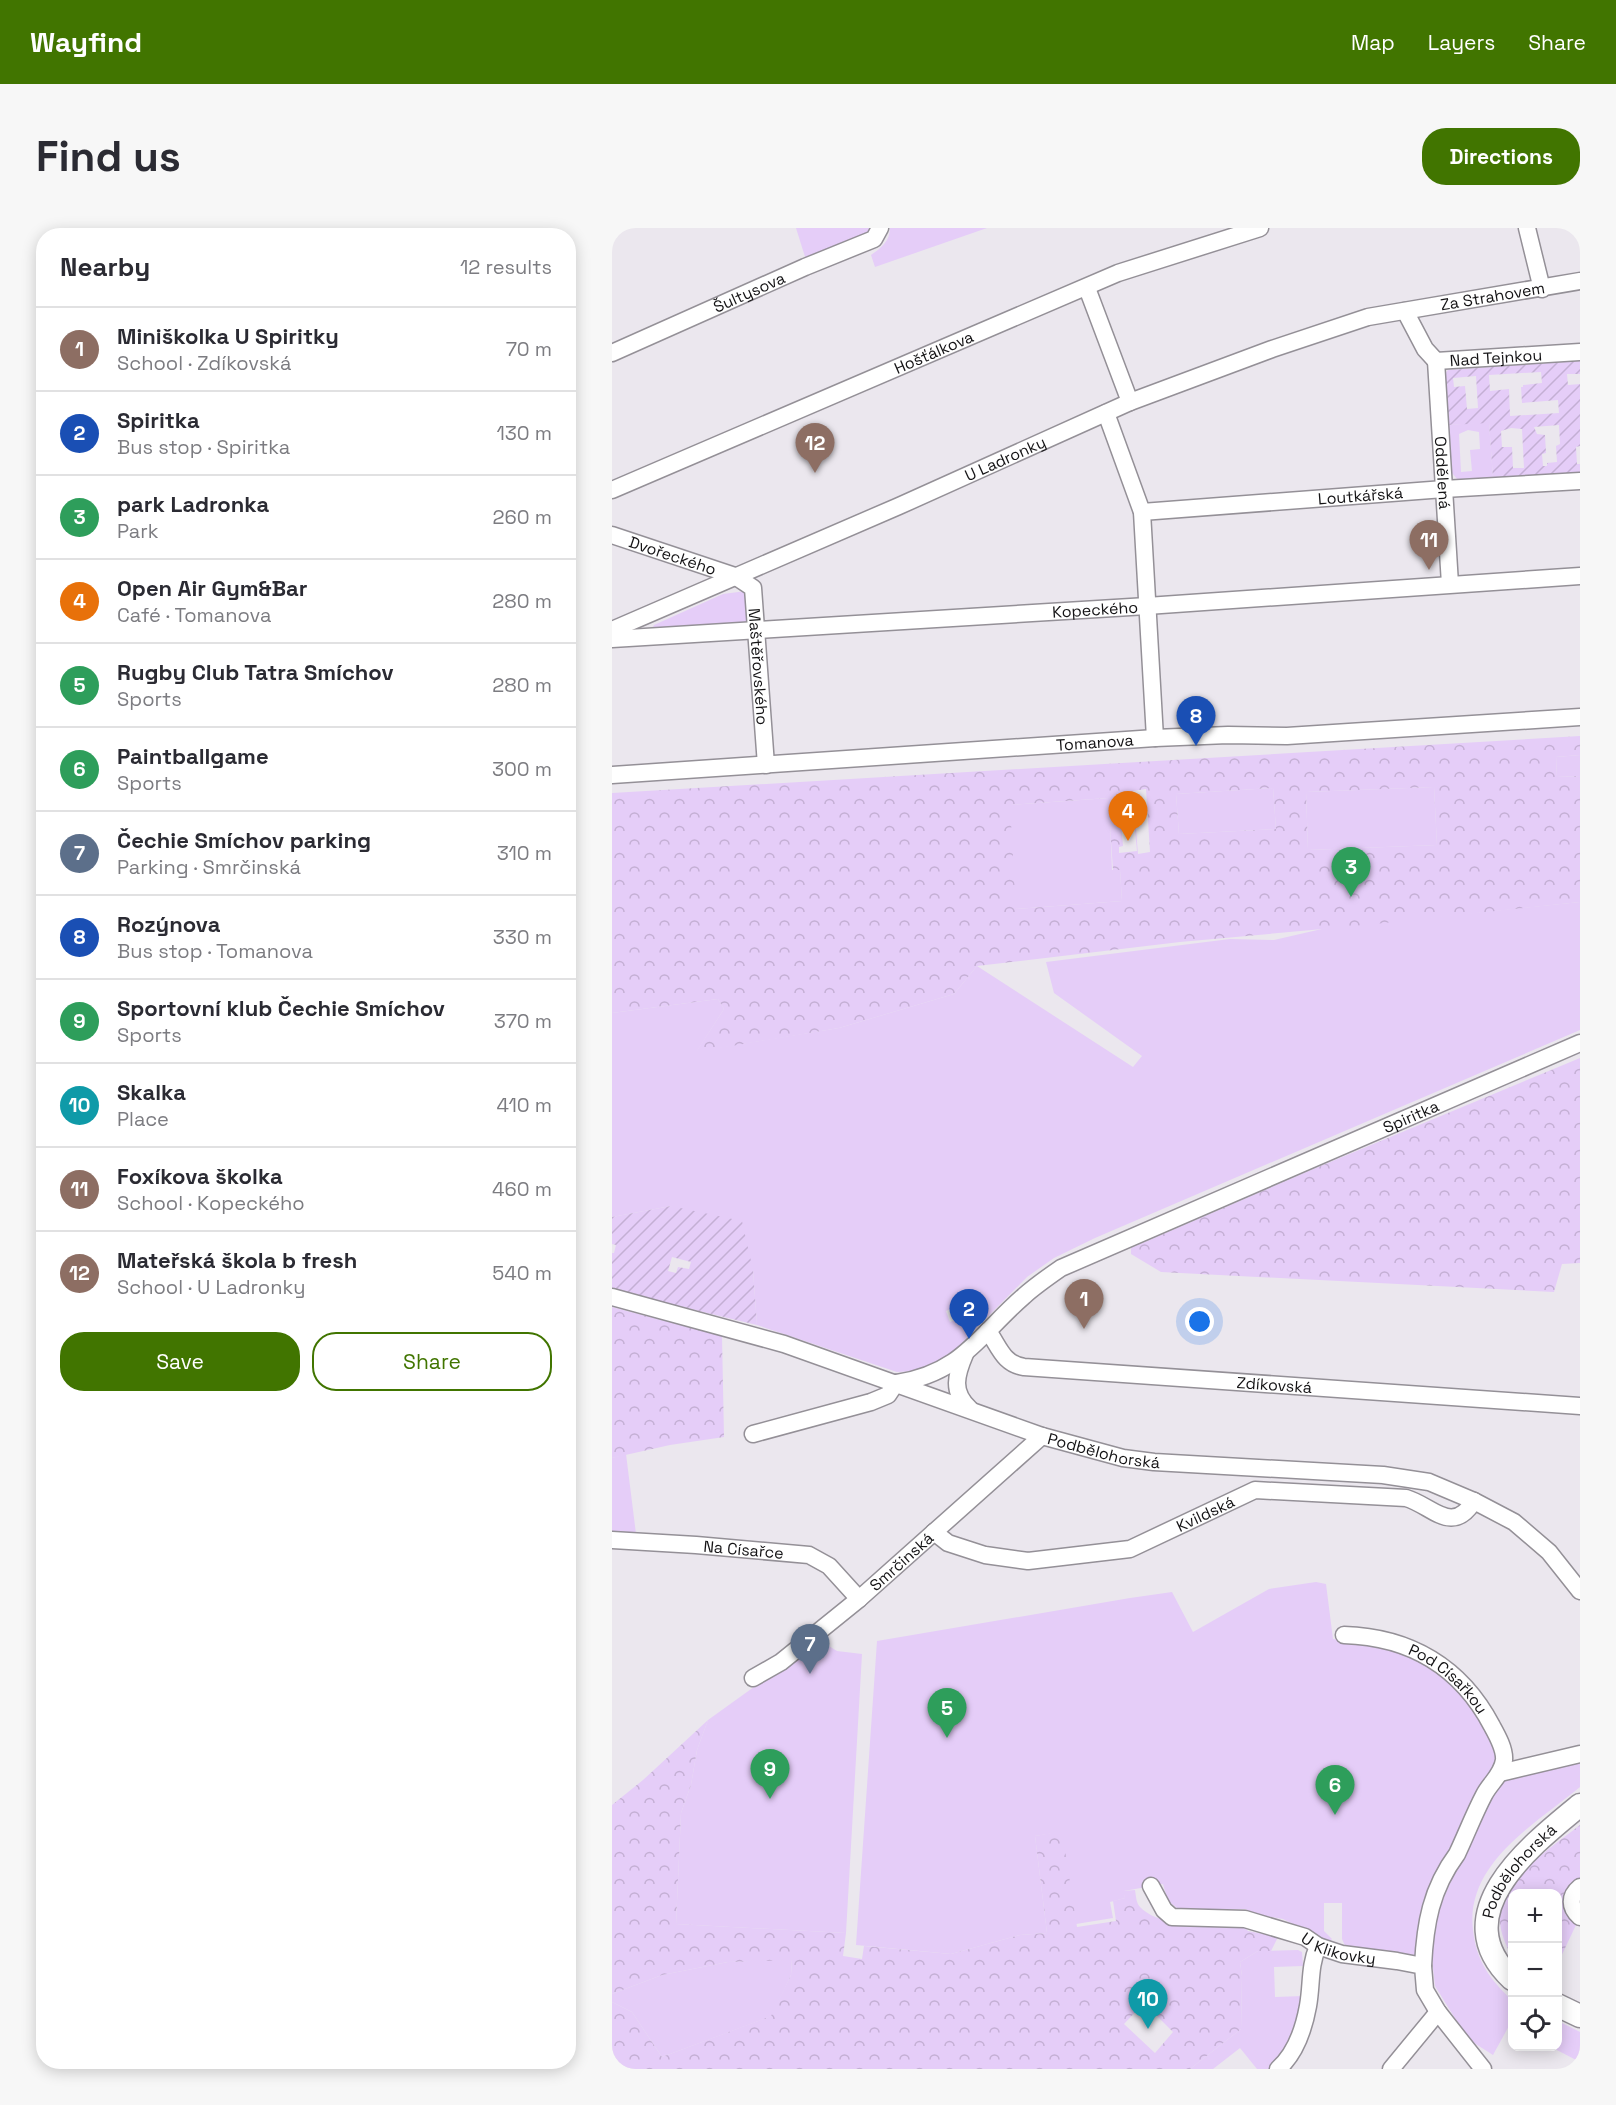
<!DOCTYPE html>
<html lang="en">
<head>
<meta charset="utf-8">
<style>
	body { margin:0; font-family:"Space Grotesk",sans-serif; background:#f7f7f7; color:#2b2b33 }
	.controls { position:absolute; right:18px; bottom:18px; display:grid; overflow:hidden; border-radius:12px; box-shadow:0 3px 15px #0003 }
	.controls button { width:54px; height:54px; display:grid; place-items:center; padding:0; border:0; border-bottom:2px solid #e1e1e2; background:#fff; color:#2b2b33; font:30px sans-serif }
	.you { position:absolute; left:588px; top:1094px; width:21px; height:21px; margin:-15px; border:4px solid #fff; border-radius:50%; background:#1a73e8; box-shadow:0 0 0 9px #1a73e833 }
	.badge { display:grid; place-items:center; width:39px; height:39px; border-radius:50%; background:#417500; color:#fff; font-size:20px; font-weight:700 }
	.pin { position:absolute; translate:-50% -50px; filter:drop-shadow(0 2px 3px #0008) }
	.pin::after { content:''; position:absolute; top:32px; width:21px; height:18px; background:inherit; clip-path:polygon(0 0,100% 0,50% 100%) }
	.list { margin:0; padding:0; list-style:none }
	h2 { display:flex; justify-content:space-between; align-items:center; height:78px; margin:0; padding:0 24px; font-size:26px }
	h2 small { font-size:20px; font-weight:400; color:#7c7c81 }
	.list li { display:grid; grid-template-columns:39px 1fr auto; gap:18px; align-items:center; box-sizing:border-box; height:84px; padding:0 24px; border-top:2px solid #e1e1e2 }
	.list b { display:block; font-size:22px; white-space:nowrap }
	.list p { margin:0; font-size:20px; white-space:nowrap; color:#7c7c81 }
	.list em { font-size:20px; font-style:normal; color:#7c7c81 }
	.actions { display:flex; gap:12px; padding:18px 24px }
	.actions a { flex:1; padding:14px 0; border:2px solid #417500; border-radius:24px; text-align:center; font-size:21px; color:#417500 }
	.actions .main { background:#417500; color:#fff }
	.icon { flex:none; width:33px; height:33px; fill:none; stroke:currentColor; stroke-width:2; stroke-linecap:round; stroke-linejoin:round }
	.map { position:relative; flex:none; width:968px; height:1841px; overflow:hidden; border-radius:24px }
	header { display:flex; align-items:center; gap:36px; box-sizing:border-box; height:84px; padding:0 30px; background:#417500; color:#fff }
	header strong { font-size:28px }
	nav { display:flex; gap:33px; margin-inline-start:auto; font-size:21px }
	.intro { display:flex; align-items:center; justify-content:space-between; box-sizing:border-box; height:144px; padding:0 36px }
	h1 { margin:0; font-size:42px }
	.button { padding:15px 27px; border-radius:24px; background:#417500; color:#fff; font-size:21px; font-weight:700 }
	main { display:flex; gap:36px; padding:0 36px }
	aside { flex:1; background:#fff; border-radius:24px; box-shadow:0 3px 15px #0003 }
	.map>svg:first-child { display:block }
</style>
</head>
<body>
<header>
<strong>Wayfind</strong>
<nav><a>Map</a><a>Layers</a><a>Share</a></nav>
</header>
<div class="intro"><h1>Find us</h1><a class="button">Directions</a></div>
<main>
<aside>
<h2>Nearby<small>12 results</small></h2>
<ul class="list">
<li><span class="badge" style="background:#8d6e63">1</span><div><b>Miniškolka U Spiritky</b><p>School · Zdíkovská</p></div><em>70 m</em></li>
<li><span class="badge" style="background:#1a4fb4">2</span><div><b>Spiritka</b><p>Bus stop · Spiritka</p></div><em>130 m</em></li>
<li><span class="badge" style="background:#2e9e5b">3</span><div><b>park Ladronka</b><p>Park</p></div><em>260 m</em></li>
<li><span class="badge" style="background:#e8710a">4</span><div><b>Open Air Gym&amp;Bar</b><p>Café · Tomanova</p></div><em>280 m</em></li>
<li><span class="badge" style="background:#2e9e5b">5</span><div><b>Rugby Club Tatra Smíchov</b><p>Sports</p></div><em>280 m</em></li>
<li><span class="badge" style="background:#2e9e5b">6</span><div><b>Paintballgame</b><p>Sports</p></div><em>300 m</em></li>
<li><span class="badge" style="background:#5c6f8a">7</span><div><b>Čechie Smíchov parking</b><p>Parking · Smrčinská</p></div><em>310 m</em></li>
<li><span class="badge" style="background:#1a4fb4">8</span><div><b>Rozýnova</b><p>Bus stop · Tomanova</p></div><em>330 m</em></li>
<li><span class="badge" style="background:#2e9e5b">9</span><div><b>Sportovní klub Čechie Smíchov</b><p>Sports</p></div><em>370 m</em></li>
<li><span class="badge" style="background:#0f9aa8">10</span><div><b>Skalka</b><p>Place</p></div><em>410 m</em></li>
<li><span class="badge" style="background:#8d6e63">11</span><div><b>Foxíkova školka</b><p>School · Kopeckého</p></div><em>460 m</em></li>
<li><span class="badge" style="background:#8d6e63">12</span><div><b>Mateřská škola b fresh</b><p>School · U Ladronky</p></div><em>540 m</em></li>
</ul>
<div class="actions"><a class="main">Save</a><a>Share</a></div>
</aside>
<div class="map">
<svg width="968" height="1841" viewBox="0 0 968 1841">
	<defs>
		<pattern id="forest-crowns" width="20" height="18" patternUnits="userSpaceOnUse" patternTransform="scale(1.5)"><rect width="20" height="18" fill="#e5cdf8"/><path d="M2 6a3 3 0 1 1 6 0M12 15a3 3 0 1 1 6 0" fill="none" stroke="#c4afd4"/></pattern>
		<pattern id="garden-furrows" width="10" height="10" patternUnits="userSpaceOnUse" patternTransform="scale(1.5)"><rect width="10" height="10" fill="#e5cdf8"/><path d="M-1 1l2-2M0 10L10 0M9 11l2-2" fill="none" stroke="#c4afd4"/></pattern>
	</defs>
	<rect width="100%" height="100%" fill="#ebe7ee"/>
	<g fill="#e5cdf8" fill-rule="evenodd">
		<polygon points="184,0 257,0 260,2 258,6 194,32"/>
		<path d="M278,0h97l-112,39 -4,-12c10,-7 19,-14 19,-27z"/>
		<path d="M877,194l4,56 -35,2 -6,-7 -4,-48zM856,202l11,2 1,17 -10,1 2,21 -11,1 -2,-38z"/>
		<polygon points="134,363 136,396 40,401 42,397 111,366"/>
		<polygon points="968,527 968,548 945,549 944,529"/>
		<polygon points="822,559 825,617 696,622 694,564"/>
		<polygon points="661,560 664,601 567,606 564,566"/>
		<polygon points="497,570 500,642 508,642 510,673 403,681 397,577"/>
		<path d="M968,674v128l-485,208 -41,20 -27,19 -78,79 -32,15 -20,1 -140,-47 -4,-55 -82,-64 -59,11v-204l106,-14 6,10 -27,42 142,-23 115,-34 23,-28 156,101 9,-11 -88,-63 -8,-31 184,-23 44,1 52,-12zM345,1078l5,11 -12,5 -4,-11z"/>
		<polygon points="14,1226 24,1306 0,1305 0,1230"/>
		<polygon points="704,1354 714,1356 721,1411 765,1415 807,1431 853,1466 881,1513 886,1533 848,1609 813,1671 809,1706 810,1735 734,1720 730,1711 730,1675 712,1675 712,1703 720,1711 717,1714 671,1691 635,1685 634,1681 569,1683 556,1673 551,1656 512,1663 513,1670 498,1674 501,1690 464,1696 449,1604 423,1608 435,1705 408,1707 339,1726 244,1717 265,1413 518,1370 560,1364 581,1404 657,1361"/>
		<polygon points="207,1412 225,1423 250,1426 234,1705 64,1696 69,1585 79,1557 85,1522 96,1492"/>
		<path d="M968,1532v27c-45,37 -115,77 -107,143 3,30 17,50 39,70v25l-2,-1 -17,31 -22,-14 -7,-8 -29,-47 -5,-45 5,-23 54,-125 19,-15z"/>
		<path d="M686,1722l4,2 1,14 -29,1 1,30 28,-1c-1,22 -18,59 -34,73h-12l-17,-21 -27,21h-23l51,-40 1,-53 -2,-14 18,-11z"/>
		<polygon points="180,1731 179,1747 160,1788 50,1829 20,1784 0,1774 0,1766 50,1747 116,1734"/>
		<polygon points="946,1793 968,1804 968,1834 939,1819 945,1818"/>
	</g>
	<g fill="url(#forest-crowns)" fill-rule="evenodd">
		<path d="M968,508v19l-24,2 1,20 23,-1v126l-224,24 -176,16 -203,24 -23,28 -115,34 -143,24 28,-43 -6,-10 -106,14v-220zM822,559l3,58 -129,5 -2,-58zM661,560l3,41 -97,5 -3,-40zM534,561l4,63 -12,2 -5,-63zM496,570l5,72h7l2,31 -106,8 -6,-104zM521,582l4,41 -18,2v-6l4,-1 -3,-35z"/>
		<polygon points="968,830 968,1035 950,1036 942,1064 549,1044 519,1026 519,1020 699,942"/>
		<polygon points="0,1079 110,1108 112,1209 58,1217 0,1230"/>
		<path d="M96,1492l-11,30 -6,35 -10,28 -5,111 170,9 -3,23 19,3 2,-13 87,8 69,-19 27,-2 -12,-97 27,-5 15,96 39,-6 -3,-20 12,-3 -2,-7 12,-1c1,5 1,13 5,17 21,22 74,17 102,18l6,6 30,6 -7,14h-13l-18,11 2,14 -1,53 -51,40h-578v-67l20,10 30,45 109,-41 20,-41 1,-15 -64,2 -66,13 -50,19v-189l31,-25zM532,1775l29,29 -18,21 -31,-29z"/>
		<path d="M968,1597v57l-15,19 11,24 -18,38 -1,-69h-45v63c-6,-12 -13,-26 -12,-40 2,-38 53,-71 80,-92z"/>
	</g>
	<g fill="url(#garden-furrows)" fill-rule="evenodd">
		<path d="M968,133v13h-13l1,11 12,-1v62l-4,1 1,17h3v9l-87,5 -4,-55 -41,2 -5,-49 5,-6zM929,144l1,11 -19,2v2h-2l1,16 36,-3 1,13 -49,3 -1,-27 -19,2 -1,-16zM864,148l2,32 -11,1 -2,-23 -11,1 -1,-9zM947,197l1,19 -4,2 1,16 -10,1v3h-4l-1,-12 4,-1 -1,-18 -8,-1 -3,-7zM899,200l11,1 2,39h-11l-1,-21h-10l-1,-16z"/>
		<path d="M59,978l71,15 11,49 4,55 -145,-35v-37h2l2,-8 -4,-1v-27zM60,1029l19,5 -2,7 -11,-2 -2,6 -8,-2z"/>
	</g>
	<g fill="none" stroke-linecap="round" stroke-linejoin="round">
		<g stroke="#949097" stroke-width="19">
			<g id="minor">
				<polyline points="915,0 930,61"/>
				<polyline points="475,60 518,174"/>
				<polyline points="793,83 813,121 824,133"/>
				<path id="s1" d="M0,125l193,-86 69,-28 6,-11"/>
				<path id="s2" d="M824,133l14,223"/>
				<path id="s3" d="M824,133l144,-9"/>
				<polyline points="494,185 530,284 543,510"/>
				<path id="s4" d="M0,262l506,-217 142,-45"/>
				<path id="s5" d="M530,284l302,-23 136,-8"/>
				<path id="s6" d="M0,307l123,41 18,12 13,177"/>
				<path id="s7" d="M0,402l287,-124 231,-104 142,-53 96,-32 212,-36"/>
				<path id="s8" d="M0,411l535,-33 433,-30"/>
				<path id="s9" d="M0,547l543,-37 73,-3 59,1 293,-19"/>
				<path id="s10" d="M0,1069l172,47 258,92 81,22 31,4 229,13 46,7 45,19 40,21 35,30 31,39"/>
				<path id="s11" d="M376,1103c11,15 15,33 36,36l556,39"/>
				<path d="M353,1126c-9,21 -14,38 5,55"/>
				<path id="s12" d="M285,1155c65,-10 82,-48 127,-87 11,-10 24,-19 37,-28l519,-225"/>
				<polyline points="141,1206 259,1174 276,1167 284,1155"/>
				<path id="s13" d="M322,1304l14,11 37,12 43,6 102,-12 125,-59 151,8c27,8 46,38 68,3"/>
				<path id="s14" d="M0,1312l84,5 113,10 20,11 30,33"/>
				<path id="s15" d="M732,1407c66,2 117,32 148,91 5,9 13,23 12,34 -2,15 -14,23 -20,35 -10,19 -18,40 -27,59 -26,35 -32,70 -34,112"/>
				<path id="s16" d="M141,1450l28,-16 78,-63 183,-163"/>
				<polyline points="888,1545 968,1526"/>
				<path id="s17" d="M539,1658l13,24 8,7 73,2 60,18 13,9 24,8 55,7 26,5 2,24 13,22 45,57"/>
				<path d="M968,1659c-11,9 -11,20 0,30"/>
				<path d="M666,1841c17,-15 26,-41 30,-63 4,-22 1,-39 10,-60"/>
				<polyline points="779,1841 826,1784"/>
			</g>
		</g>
		<g stroke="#949097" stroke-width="25">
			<g id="major">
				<path id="s18" d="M900,1751c-69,-65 19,-134 68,-174"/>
				<polyline points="945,1777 968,1788"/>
			</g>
		</g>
		<use href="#minor" stroke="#fff" stroke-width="16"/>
		<use href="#major" stroke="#fff" stroke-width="22"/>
	</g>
	<g text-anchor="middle" stroke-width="4.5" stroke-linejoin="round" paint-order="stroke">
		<g font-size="16" fill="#141315" stroke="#fff">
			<text dy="6" stroke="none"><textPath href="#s1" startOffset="150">Šultysova</textPath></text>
			<text dy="6" stroke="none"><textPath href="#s7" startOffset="945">Za Strahovem</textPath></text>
			<text dy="6" stroke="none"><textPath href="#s4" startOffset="350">Hošťálkova</textPath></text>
			<text dy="6" stroke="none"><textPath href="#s3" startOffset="60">Nad Tejnkou</textPath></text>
			<text dy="6" stroke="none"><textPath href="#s7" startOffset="429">U Ladronky</textPath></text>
			<text dy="6" stroke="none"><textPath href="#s2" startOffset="112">Oddělená</textPath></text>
			<text dy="6" stroke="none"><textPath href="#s5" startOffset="219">Loutkářská</textPath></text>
			<text dy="6" stroke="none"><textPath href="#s6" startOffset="64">Dvořeckého</textPath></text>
			<text dy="6" stroke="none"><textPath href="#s8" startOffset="484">Kopeckého</textPath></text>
			<text dy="6" stroke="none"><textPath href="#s6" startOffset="230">Maštěřovského</textPath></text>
			<text dy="6" stroke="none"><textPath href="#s9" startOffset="484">Tomanova</textPath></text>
			<text dy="6" stroke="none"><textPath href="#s12" startOffset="585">Spiritka</textPath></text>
			<text dy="6" stroke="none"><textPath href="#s11" startOffset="304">Zdíkovská</textPath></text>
			<text dy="6" stroke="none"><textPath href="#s10" startOffset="516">Podbělohorská</textPath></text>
			<text dy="6" stroke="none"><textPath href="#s13" startOffset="286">Kvildská</textPath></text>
			<text dy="6" stroke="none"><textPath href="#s14" startOffset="132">Na Císařce</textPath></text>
			<text dy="6" stroke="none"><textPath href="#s16" startOffset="189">Smrčinská</textPath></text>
			<text dy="6" stroke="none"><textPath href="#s15" startOffset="117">Pod Císařkou</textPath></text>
			<text dy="6" stroke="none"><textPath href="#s18" startOffset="126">Podbělohorská</textPath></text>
			<text dy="6" stroke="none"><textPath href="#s17" startOffset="210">U Klikovky</textPath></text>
		</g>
	</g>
</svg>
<div class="controls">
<button>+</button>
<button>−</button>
<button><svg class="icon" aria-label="locate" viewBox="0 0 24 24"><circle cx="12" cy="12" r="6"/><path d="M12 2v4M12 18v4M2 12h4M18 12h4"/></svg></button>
</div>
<div class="you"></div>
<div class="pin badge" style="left:472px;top:1101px;background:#8d6e63">1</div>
<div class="pin badge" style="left:357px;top:1111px;background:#1a4fb4">2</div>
<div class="pin badge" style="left:739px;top:669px;background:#2e9e5b">3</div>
<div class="pin badge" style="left:516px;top:613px;background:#e8710a">4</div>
<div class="pin badge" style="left:335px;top:1510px;background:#2e9e5b">5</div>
<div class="pin badge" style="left:723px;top:1587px;background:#2e9e5b">6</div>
<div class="pin badge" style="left:198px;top:1446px;background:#5c6f8a">7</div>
<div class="pin badge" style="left:584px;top:518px;background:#1a4fb4">8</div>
<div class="pin badge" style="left:158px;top:1571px;background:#2e9e5b">9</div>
<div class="pin badge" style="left:536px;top:1801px;background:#0f9aa8">10</div>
<div class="pin badge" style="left:817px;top:342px;background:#8d6e63">11</div>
<div class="pin badge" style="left:203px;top:245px;background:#8d6e63">12</div>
</div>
</main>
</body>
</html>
